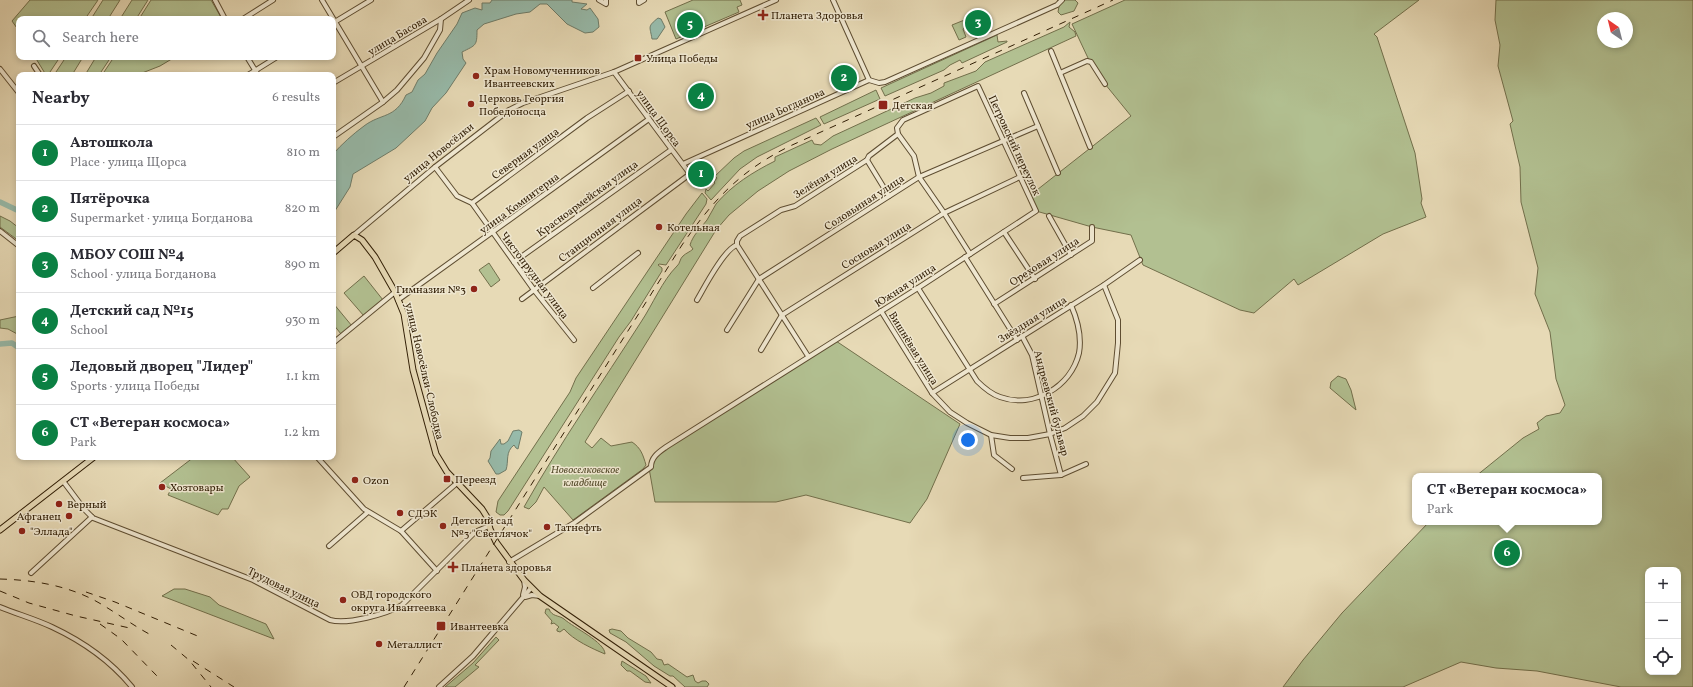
<!DOCTYPE html>
<html lang="en">
<head>
<meta charset="utf-8">
<style>
	body { margin:0; font-family:Vollkorn,serif; background:#f2f2f3; color:#2b2b33 }
	.controls { position:absolute; right:12px; bottom:12px; display:grid; overflow:hidden; border-radius:8px; box-shadow:0 2px 6px #0003 }
	.controls button { width:36px; height:36px; display:grid; place-items:center; padding:0; border:0; border-bottom:1px solid #e1e1e2; background:#fff; color:#2b2b33; font:20px sans-serif }
	.compass { position:absolute; left:1597px; top:12px; width:36px; height:36px; border-radius:50%; background:#fff; box-shadow:0 2px 6px #0003; rotate:325deg }
	.you { position:absolute; left:968px; top:440px; width:14px; height:14px; margin:-10px; border:3px solid #fff; border-radius:50%; background:#1a73e8; box-shadow:0 0 0 6px #1a73e833 }
	.badge { display:grid; place-items:center; width:26px; height:26px; border-radius:50%; background:#0b8043; color:#fff; font-size:13px; font-weight:700 }
	.pin { position:absolute; translate:-50% -50%; border:2px solid #fff; box-shadow:0 1px 4px #0006 }
	.popup { position:absolute; left:1412px; top:473px; width:190px; height:52px; box-sizing:border-box; display:grid; place-content:center; border-radius:8px; background:#fff; filter:drop-shadow(0 1px 3px #0005); font-size:13px; white-space:nowrap; color:#7c7c81 }
	.popup b { font-size:15px; color:#2b2b33 }
	.popup::after { content:''; position:absolute; left:50%; top:100%; margin-left:-8px; border:8px solid transparent; border-top-color:#fff }
	.list { margin:0; padding:0; list-style:none }
	h2 { display:flex; justify-content:space-between; align-items:center; height:52px; margin:0; padding:0 16px; font-size:17px }
	h2 small { font-size:13px; font-weight:400; color:#7c7c81 }
	.list li { display:grid; grid-template-columns:26px 1fr auto; gap:12px; align-items:center; box-sizing:border-box; height:56px; padding:0 16px; border-top:1px solid #e1e1e2 }
	.list b { display:block; font-size:15px; white-space:nowrap }
	.list p { margin:0; font-size:13px; white-space:nowrap; color:#7c7c81 }
	.list em { font-size:13px; font-style:normal; color:#7c7c81 }
	.icon { flex:none; width:22px; height:22px; fill:none; stroke:currentColor; stroke-width:2; stroke-linecap:round; stroke-linejoin:round }
	.map { position:relative; flex:none; width:1693px; height:687px; overflow:hidden }
	.search { position:absolute; background:#fff; box-shadow:0 2px 6px #0003; left:16px; top:16px; width:320px; height:44px; display:flex; align-items:center; gap:10px; box-sizing:border-box; padding:0 14px; border-radius:8px; color:#7c7c81; font-size:15px }
	.panel { position:absolute; background:#fff; box-shadow:0 2px 6px #0003; left:16px; top:72px; width:320px; height:388px; border-radius:8px }
	.map>svg:first-child { display:block }
</style>
</head>
<body>
<div class="map">
<svg width="1693" height="687" viewBox="0 0 1693 687">
	<rect width="100%" height="100%" fill="#e7dab6"/>
	<filter id="stains"><feTurbulence type="fractalNoise" baseFrequency=".005" numOctaves="4"/><feColorMatrix values="0 0 0 0 .2 0 0 0 0 .09 0 0 0 0 .02 0 0 0 .5 -.17"/></filter>
	<radialGradient id="worn" r=".72"><stop offset=".6" stop-color="#630" stop-opacity="0"/><stop offset="1" stop-color="#630" stop-opacity=".3"/></radialGradient>
	<g fill="#b2c091" stroke="#726f4b" fill-rule="evenodd">
		<polygon points="30,0 98,0 85,19 19,19 19,31 12,21"/>
		<polygon points="103,0 120,0 108,19 91,19"/>
		<polygon points="132,0 148,0 136,19 120,19"/>
		<polygon points="151,0 211,0 222,19 139,19"/>
		<polygon points="693,0 740,0 742,5 737,7 739,12 676,39 665,12"/>
		<polygon points="1057,0 1075,0 1078,3 1074,11 1061,15 1058,12 1060,1"/>
		<polygon points="1125,0 1419,0 1374,34 1377,37 1415,153 1422,199 1421,203 1426,217 1383,234 1298,285 1294,279 1254,313 1240,310 1143,265 1131,235 1092,227 1036,211 1028,197 1131,116 1105,84 1088,58 1072,24"/>
		<path d="M1496,0h197v687h-72l-84,-16 -41,-3 -35,-6 -58,25h-120l20,-27 39,-47 87,-91h170v-46h-123l47,-38 16,-9 -2,-6 9,-7 14,-3 5,-8 -9,-26 -6,-47 -15,-38 3,-26 -17,-66 -1,-35 -10,-43 3,-3 -15,-55 2,-21 -5,-25zM1603,18h24v24h-24zM1648,570h30v102h-30z"/>
		<polygon points="972,17 975,24 963,29 966,37 959,40 952,25"/>
		<path d="M1070,22l-1,5 6,5 1,4 -244,113 -43,22 -31,20 -29,24 -13,15 -131,212 7,6 9,-10 10,8 21,-4c9,6 11,13 14,23l-3,4 -70,51 -29,-33 -8,15 -7,7 -5,-2c36,-64 78,-124 117,-185 12,-18 21,-41 36,-56 3,-2 3,-8 6,-10 3,-3 7,-4 10,-7l-3,-4c3,-10 10,-16 17,-25 3,-5 6,-11 9,-16 16,-19 37,-32 59,-43v-4l37,-17 2,4 7,1 12,-9 82,-38 16,-5 13,-7v-3l32,-12 9,-9 79,-35z"/>
		<polygon points="997,35 998,42 1007,41 1007,42 962,63 960,60 950,65 944,70 885,96 881,88"/>
		<polygon points="35,57 60,57 48,75 46,75"/>
		<polygon points="66,57 83,57 72,75 54,75"/>
		<polygon points="96,57 111,57 99,75 85,75"/>
		<polygon points="114,57 175,57 160,66 137,75 102,75"/>
		<polygon points="876,90 880,99 824,124 820,117"/>
		<polygon points="816,118 821,125 757,157 740,169 711,200 705,193 706,189 708,191 715,183 714,182 717,178 715,176 734,158 744,151"/>
		<polygon points="702,193 707,199 706,204 666,265 659,264 658,265 662,268 662,271 631,321 619,337 508,511 504,515 500,515 496,512 498,501 570,392 576,378 686,214"/>
		<polygon points="0,216 10,221 19,228 19,241 0,227"/>
		<polygon points="489,263 500,280 491,287 479,270"/>
		<polygon points="364,276 383,300 364,316 344,293"/>
		<polygon points="333,303 352,326 341,334 333,324"/>
		<polygon points="19,316 19,335 8,329 0,328 0,320"/>
		<polygon points="836,341 960,424 927,499 910,523 806,495 776,502 655,502 649,468 654,456"/>
		<polygon points="1338,376 1346,379 1351,390 1356,410 1330,388 1331,382"/>
		<polygon points="194,457 232,457 250,477 239,486 228,509 222,509 218,515 168,495 171,489 160,483"/>
		<polygon points="174,589 185,589 210,597 219,605 266,624 274,639 162,596"/>
		<path d="M546,609h3c3,8 10,6 15,10 10,9 41,23 41,35 -12,-5 -32,-14 -41,-25l-4,3 -3,-1v-2l2,-2 -5,-4 -3,1 1,-3 -7,-8z"/>
		<polygon points="612,629 621,631 628,638 651,652 657,659 662,660 664,665 668,664 687,677 693,675 695,681 698,683 702,681 706,681 709,684 707,687 685,687 673,676 670,676 654,666 626,642 610,633 609,630"/>
		<polygon points="496,637 499,640 475,665 479,667 455,687 445,687 473,663"/>
		<polygon points="622,661 646,676 651,683 645,682 630,671 627,671 621,665"/>
	</g>
	<g fill="#97bbab" stroke="#6e7c69">
		<path d="M492,0h80v2l15,2 -6,5 6,1 3,-2 8,11 1,8 -6,5 -8,1 -18,-9 -20,-20h-7l-10,8 -14,2 -32,10 -7,6c0,16 -1,15 -15,22l1,7 3,4 -20,30 -14,15 -7,13 -29,27 -43,26 -3,13 -17,27v-60c9,-10 20,-20 31,-28 17,-13 31,-7 42,-31l6,-3 6,-12 7,-6 12,-21 20,-29 5,-11 13,-5 7,2v-7h8z"/>
		<path d="M658,18l3,1 4,8 -8,12h-5c-2,-13 -5,-12 6,-21z"/>
		<path d="M519,430l3,2 -4,17 -2,-1 -2,-3c-9,7 -5,16 -8,25l-7,4h-3l-8,-13 2,-3 1,-7 9,-12 1,5h3l4,-3 5,-10z"/>
	</g>
	<g fill="none" stroke-linecap="round" stroke-linejoin="round">
		<g stroke="#97bbab" stroke-width="5.5">
			<polyline points="0,202 19,211"/>
			<polyline points="0,344 12,343 19,348"/>
		</g>
		<g stroke="#5e4d31" stroke-width="6">
			<g id="minor">
				<polyline points="215,0 225,19"/>
				<polyline points="322,0 383,102"/>
				<polyline points="599,0 606,4 606,0"/>
				<polyline points="639,0 639,3 644,0"/>
				<polyline points="833,0 869,80"/>
				<polyline points="243,19 273,0"/>
				<polyline points="333,23 371,0"/>
				<polyline points="1051,51 1090,147"/>
				<polyline points="247,57 258,75"/>
				<polyline points="34,66 40,75"/>
				<polyline points="0,69 19,93"/>
				<polyline points="1060,73 1087,61 1091,62 1105,84"/>
				<polyline points="248,75 277,57"/>
				<polyline points="333,83 441,19 469,0"/>
				<polyline points="1024,93 1058,173"/>
				<polyline points="898,134 914,156 919,177 944,213 970,254"/>
				<polyline points="333,137 383,102 397,90 424,58 440,30 441,19"/>
				<polyline points="867,160 889,196"/>
				<polyline points="683,164 869,80 879,83 885,82 1057,5 1062,0"/>
				<polyline points="435,167 457,196 472,203 534,290 574,340"/>
				<polyline points="472,203 587,118 629,91"/>
				<polyline points="1049,216 1071,255"/>
				<polyline points="0,231 19,246"/>
				<polyline points="1004,232 1035,279"/>
				<polyline points="354,235 435,167 509,110 523,103 614,72 776,0"/>
				<polyline points="737,245 808,356"/>
				<polyline points="965,257 1017,340"/>
				<polyline points="514,262 671,150"/>
				<polyline points="593,288 638,253"/>
				<path d="M918,288l59,93c7,7 14,13 23,16 33,12 71,-10 79,-44 3,-17 -1,-32 -8,-48"/>
				<polyline points="522,299 690,174 614,72"/>
				<polyline points="398,300 649,119"/>
				<polyline points="994,304 1092,241 1092,227"/>
				<polyline points="881,311 932,393 950,412 967,423 991,435 1010,438 1028,438 1050,434 1065,428 1083,416 1097,402 1115,373 1118,343 1118,320 1104,285"/>
				<polyline points="727,330 759,279 919,177 1038,126"/>
				<polyline points="1022,336 1032,355 1050,434 1061,475"/>
				<polyline points="333,343 395,292"/>
				<polyline points="761,350 782,315 944,213 1020,177"/>
				<polyline points="932,393 1104,285 1140,260"/>
				<polyline points="991,435 994,455 1012,469"/>
				<polyline points="317,457 364,509 401,531 437,571"/>
				<polyline points="1023,478 1061,475 1086,464"/>
				<path d="M63,481l21,28 9,9 160,62 77,40c17,5 57,-6 72,-15l73,-73 14,-6"/>
				<polyline points="401,531 457,483"/>
				<polyline points="329,546 368,512"/>
				<path d="M509,562l65,-39 77,-56c0,-10 8,-15 15,-20l252,-159 118,-77 -58,-125 -75,34 -6,8 1,6 -29,22 -2,4 -72,46 -14,4 -41,26 -3,5v4c-13,4 -33,43 -40,55"/>
				<polyline points="31,573 92,517"/>
				<polyline points="523,595 525,587 524,580"/>
				<polyline points="525,597 532,595 540,596"/>
				<path d="M0,607c17,7 35,12 52,20 32,15 58,33 80,60"/>
				<polyline points="439,687 473,656 531,588"/>
			</g>
		</g>
		<g stroke="#311e05" stroke-width="7">
			<g id="major">
				<polyline points="333,253 354,235 362,240 375,257 395,292 404,314 413,370 436,454 447,472 482,509 487,517 490,529 496,542 524,580 540,596 672,687"/>
				<polyline points="0,530 94,457"/>
			</g>
		</g>
		<use href="#minor" stroke="#efe7d0" stroke-width="4"/>
		<use href="#major" stroke="#e7dab6" stroke-width="5"/>
		<g stroke="#311e05" stroke-width="1" stroke-dasharray="7 7" stroke-linecap="butt">
			<path d="M0,579c35,1 71,7 101,25 17,10 33,22 50,31"/>
			<polyline points="0,591 29,603 76,616 134,629"/>
			<polyline points="86,592 115,602 200,637"/>
			<polyline points="100,624 121,639 157,676"/>
			<polyline points="171,645 189,660 211,687"/>
			<polyline points="193,661 234,687"/>
			<path d="M404,687l278,-442c32,-46 58,-74 108,-99l323,-146"/>
		</g>
	</g>
	<g fill="#8f2418" stroke="#efe7d0" stroke-width="1.5">
		<path d="M761 9h4v4h4v4h-4v4h-4v-4h-4v-4h4z"/>
		<rect x="634" y="54" width="8" height="8" rx="2"/>
		<circle cx="476" cy="76" r="4"/>
		<circle cx="471" cy="104" r="4"/>
		<rect x="878" y="100" width="10" height="10" rx="2"/>
		<circle cx="659" cy="227" r="4"/>
		<circle cx="474" cy="289" r="4"/>
		<rect x="443" y="475" width="8" height="8" rx="2"/>
		<circle cx="355" cy="480" r="4"/>
		<circle cx="162" cy="487" r="4"/>
		<circle cx="59" cy="504" r="4"/>
		<circle cx="400" cy="513" r="4"/>
		<circle cx="69" cy="516" r="4"/>
		<circle cx="443" cy="526" r="4"/>
		<circle cx="547" cy="527" r="4"/>
		<circle cx="22" cy="531" r="4"/>
		<path d="M451 561h4v4h4v4h-4v4h-4v-4h-4v-4h4z"/>
		<circle cx="343" cy="600" r="4"/>
		<rect x="436" y="621" width="10" height="10" rx="2"/>
		<circle cx="379" cy="644" r="4"/>
	</g>
	<g text-anchor="middle" stroke-width="3" stroke-linejoin="round" paint-order="stroke">
		<g font-size="11" fill="#311e05" stroke="#efe7d0" text-anchor="start">
			<text x="771" y="19">Планета Здоровья</text>
			<text x="646" y="62">Улица Победы</text>
			<text x="484" y="74">Храм Новомученников<tspan x="484" dy="13">Ивантеевских</tspan></text>
			<text x="479" y="102">Церковь Георгия<tspan x="479" dy="13">Победоносца</tspan></text>
			<text x="892" y="109">Детская</text>
			<text x="667" y="231">Котельная</text>
			<text x="466" y="293" text-anchor="end">Гимназия №3</text>
			<text x="455" y="483">Переезд</text>
			<text x="363" y="484">Ozon</text>
			<text x="170" y="491">Хозтовары</text>
			<text x="67" y="508">Верный</text>
			<text x="408" y="517">СДЭК</text>
			<text x="61" y="520" text-anchor="end">Афганец</text>
			<text x="451" y="524">Детский сад<tspan x="451" dy="13">№3 "Светлячок"</tspan></text>
			<text x="555" y="531">Татнефть</text>
			<text x="30" y="535">"Эллада"</text>
			<text x="461" y="571">Планета здоровья</text>
			<text x="351" y="598">ОВД городского<tspan x="351" dy="13">округа Ивантеевка</tspan></text>
			<text x="450" y="630">Ивантеевка</text>
			<text x="387" y="648">Металлист</text>
		</g>
		<g font-size="11" fill="#311e05" stroke="#efe7d0">
			<text transform="translate(397 35) rotate(-31)" y="4">улица Басова</text>
			<text transform="translate(785 108) rotate(-24)" y="4">улица Богданова</text>
			<text transform="translate(659 118) rotate(54)" y="4">улица Щорса</text>
			<text transform="translate(1015 145) rotate(65)" y="4">Петровский переулок</text>
			<text transform="translate(438 152) rotate(-39)" y="4">улица Новосёлки</text>
			<text transform="translate(525 153) rotate(-36)" y="4">Северная улица</text>
			<text transform="translate(825 176) rotate(-32)" y="4">Зелёная улица</text>
			<text transform="translate(587 198) rotate(-36)" y="4">Красноармейская улица</text>
			<text transform="translate(864 202) rotate(-33)" y="4">Соловьиная улица</text>
			<text transform="translate(519 203) rotate(-36)" y="4">улица Коминтерна</text>
			<text transform="translate(600 229) rotate(-37)" y="4">Станционная улица</text>
			<text transform="translate(876 245) rotate(-32)" y="4">Сосновая улица</text>
			<text transform="translate(1044 261) rotate(-33)" y="4">Ореховая улица</text>
			<text transform="translate(535 275) rotate(53)" y="4">Чистопрудная улица</text>
			<text transform="translate(905 285) rotate(-33)" y="4">Южная улица</text>
			<text transform="translate(1032 319) rotate(-32)" y="4">Звёздная улица</text>
			<text transform="translate(914 348) rotate(58)" y="4">Вишнёвая улица</text>
			<text transform="translate(425 371) rotate(77)" y="4">улица Новосёлки-Слободка</text>
			<text transform="translate(1052 403) rotate(75)" y="4">Андреевский бульвар</text>
			<text transform="translate(284 587) rotate(26)" y="4">Трудовая улица</text>
		</g>
		<g font-size="11" font-style="italic" fill="#584f2f" stroke="#efe7d0">
			<text x="585" y="473">Новоселковское<tspan x="585" dy="13">кладбище</tspan></text>
		</g>
	</g>
	<rect width="100%" height="100%" filter="url(#stains)"/>
	<rect width="100%" height="100%" fill="url(#worn)"/>
</svg>
<div class="controls">
<button>+</button>
<button>−</button>
<button><svg class="icon" aria-label="locate" viewBox="0 0 24 24"><circle cx="12" cy="12" r="6"/><path d="M12 2v4M12 18v4M2 12h4M18 12h4"/></svg></button>
</div>
<svg class="compass" viewBox="-18 -18 36 36"><path d="M0-13l5 13h-10z" fill="#e53935"/><path d="M0 13l5-13h-10z" fill="#7c7c81"/></svg>
<div class="you"></div>
<div class="pin badge" style="left:701px;top:174px">1</div>
<div class="pin badge" style="left:844px;top:78px">2</div>
<div class="pin badge" style="left:978px;top:23px">3</div>
<div class="pin badge" style="left:701px;top:96px">4</div>
<div class="pin badge" style="left:690px;top:25px">5</div>
<div class="pin badge" style="left:1507px;top:553px">6</div>
<div class="popup"><b>СТ «Ветеран космоса»</b>Park</div>
<div class="search"><svg class="icon" aria-label="search" viewBox="0 0 24 24"><circle cx="10" cy="10" r="6"/><path d="M15 15l6 6"/></svg>Search here</div>
<section class="panel">
<h2>Nearby<small>6 results</small></h2>
<ul class="list">
<li><span class="badge">1</span><div><b>Автошкола</b><p>Place · улица Щорса</p></div><em>810 m</em></li>
<li><span class="badge">2</span><div><b>Пятёрочка</b><p>Supermarket · улица Богданова</p></div><em>820 m</em></li>
<li><span class="badge">3</span><div><b>МБОУ СОШ №4</b><p>School · улица Богданова</p></div><em>890 m</em></li>
<li><span class="badge">4</span><div><b>Детский сад №15</b><p>School</p></div><em>930 m</em></li>
<li><span class="badge">5</span><div><b>Ледовый дворец &quot;Лидер&quot;</b><p>Sports · улица Победы</p></div><em>1.1 km</em></li>
<li><span class="badge">6</span><div><b>СТ «Ветеран космоса»</b><p>Park</p></div><em>1.2 km</em></li>
</ul>
</section>
</div>
</body>
</html>
